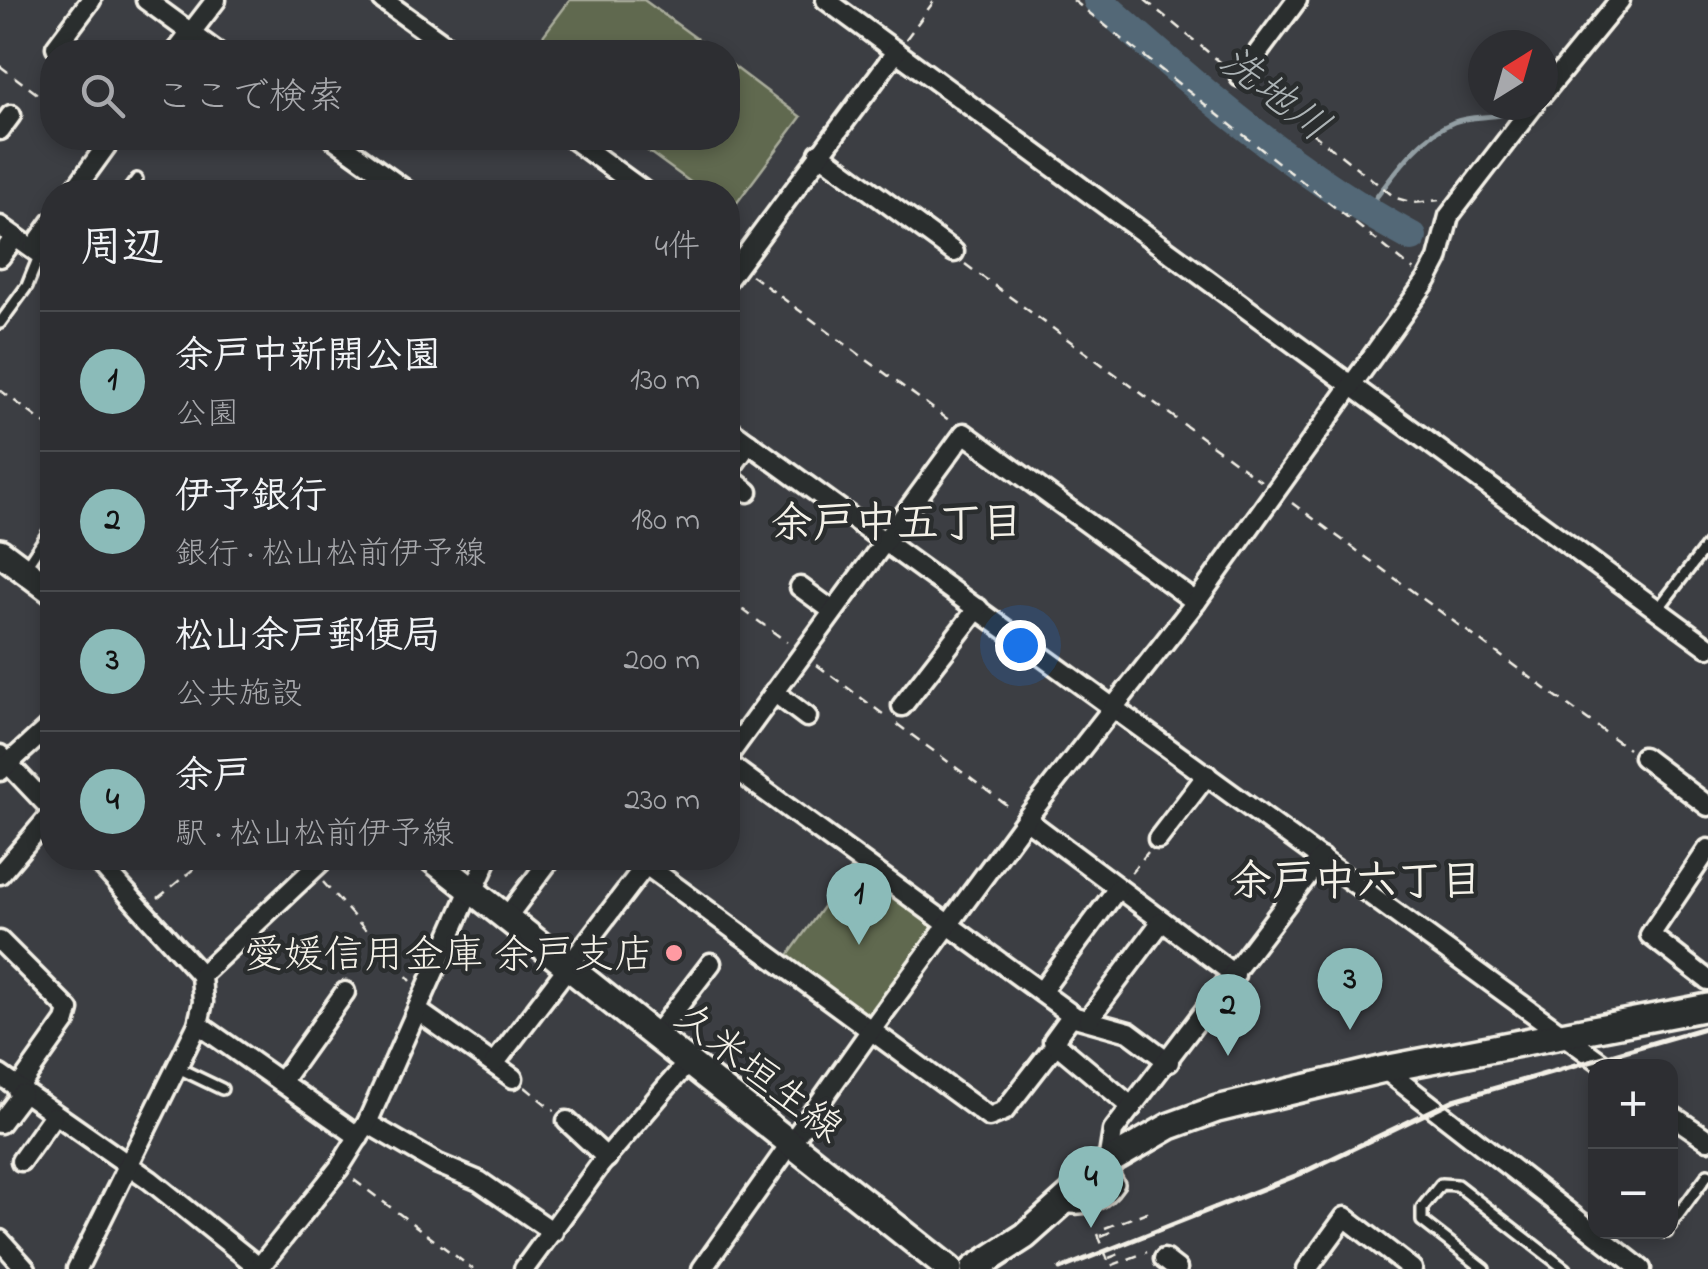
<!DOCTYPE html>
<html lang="ja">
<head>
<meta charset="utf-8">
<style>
	body { margin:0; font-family:"Indie Flower","Klee One",sans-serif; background:#35363a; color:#f1f3f6 }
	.controls { position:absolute; right:30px; bottom:30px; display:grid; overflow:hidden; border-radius:20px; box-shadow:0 5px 15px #0003 }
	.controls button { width:90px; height:90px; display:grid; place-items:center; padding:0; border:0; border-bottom:2px solid #484a4d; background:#2d2e32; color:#f1f3f6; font:50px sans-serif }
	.compass { position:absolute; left:1468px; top:30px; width:90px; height:90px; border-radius:50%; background:#2d2e32; box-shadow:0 5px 15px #0003; rotate:37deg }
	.you { position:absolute; left:1020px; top:645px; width:35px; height:35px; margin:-25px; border:8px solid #fff; border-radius:50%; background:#1a73e8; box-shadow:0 0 0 15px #1a73e833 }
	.badge { display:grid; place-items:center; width:65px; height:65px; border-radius:50%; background:#8bbbb9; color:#111; font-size:32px; font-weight:700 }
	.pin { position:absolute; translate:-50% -82px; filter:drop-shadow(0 2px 5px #0008) }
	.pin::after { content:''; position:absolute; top:52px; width:35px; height:30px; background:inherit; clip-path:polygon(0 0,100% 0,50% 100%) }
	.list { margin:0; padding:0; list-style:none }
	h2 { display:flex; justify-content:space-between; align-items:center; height:130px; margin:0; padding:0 40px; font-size:42px }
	h2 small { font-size:32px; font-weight:400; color:#a7a8ac }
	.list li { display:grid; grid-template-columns:65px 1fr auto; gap:30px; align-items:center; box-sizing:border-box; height:140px; padding:0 40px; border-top:2px solid #484a4d }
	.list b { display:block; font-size:38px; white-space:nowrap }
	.list p { margin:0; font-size:32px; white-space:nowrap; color:#a7a8ac }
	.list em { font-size:32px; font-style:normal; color:#a7a8ac }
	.icon { flex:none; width:55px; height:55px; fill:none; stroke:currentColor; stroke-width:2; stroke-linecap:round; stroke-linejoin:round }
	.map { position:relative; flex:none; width:1708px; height:1269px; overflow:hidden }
	.search { position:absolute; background:#2d2e32; box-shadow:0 5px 15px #0003; left:40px; top:40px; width:700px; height:110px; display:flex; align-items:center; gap:25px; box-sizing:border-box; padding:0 35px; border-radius:40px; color:#a7a8ac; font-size:38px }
	.panel { position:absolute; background:#2d2e32; box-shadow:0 5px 15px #0003; left:40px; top:180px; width:700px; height:690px; border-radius:40px }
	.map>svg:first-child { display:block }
</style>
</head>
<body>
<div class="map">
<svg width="1708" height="1269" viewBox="0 0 1708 1269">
	<rect width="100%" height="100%" fill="#3c3e43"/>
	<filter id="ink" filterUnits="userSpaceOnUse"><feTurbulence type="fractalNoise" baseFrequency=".01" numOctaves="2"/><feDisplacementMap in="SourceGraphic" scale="20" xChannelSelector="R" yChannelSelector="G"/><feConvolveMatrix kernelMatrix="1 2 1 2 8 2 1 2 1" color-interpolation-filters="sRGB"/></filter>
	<g filter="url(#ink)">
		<g fill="#616950" stroke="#aaad9c" stroke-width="2.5">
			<polygon points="570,0 644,0 715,52 531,52"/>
			<polygon points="728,62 801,117 730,212 728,192 704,192 630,138 728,138"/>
			<polygon points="853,865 928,920 933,929 873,1017 865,1020 784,961"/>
		</g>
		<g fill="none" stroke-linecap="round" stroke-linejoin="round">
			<path stroke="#939fa4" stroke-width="5" d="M1365,212c25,-31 51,-75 89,-90 23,-9 49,0 68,-17"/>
			<path stroke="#536877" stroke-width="30" d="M1098,0c97,87 199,175 314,237"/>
			<g stroke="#f4f1e8" stroke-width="16">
				<g id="lane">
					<polyline points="127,192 137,179"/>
					<polyline points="0,323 27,286 40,254"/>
					<polyline points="26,566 52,527"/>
					<polyline points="1658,609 1708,544"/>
					<polyline points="176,1067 222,1089"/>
					<path d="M1064,1207c24,4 41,-2 55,-23l-9,-17"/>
					<polyline points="1670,1226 1708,1174"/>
					<polyline points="1664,1232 1667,1232"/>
					<polyline points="1484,1269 1422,1221 1422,1208 1441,1184 1457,1185 1565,1269"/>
				</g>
			</g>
			<g stroke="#f4f1e8" stroke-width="25">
				<g id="street">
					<polyline points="146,0 217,52"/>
					<polyline points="383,0 455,52"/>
					<polyline points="826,0 1708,647"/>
					<polyline points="56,47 91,0"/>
					<polyline points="176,52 216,0"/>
					<polyline points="1240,77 1297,0"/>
					<polyline points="1543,94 1620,0"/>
					<polyline points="0,130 11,115"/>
					<polyline points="333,138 408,192"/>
					<polyline points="571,138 645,192"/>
					<polyline points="819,153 954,252"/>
					<polyline points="73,192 112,138"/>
					<polyline points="0,226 52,263"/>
					<polyline points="33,249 52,222"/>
					<polyline points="0,257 15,237"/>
					<polyline points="728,279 896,52"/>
					<polyline points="728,428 1606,1066"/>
					<polyline points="728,472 749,443"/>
					<polyline points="728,476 748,492"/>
					<polyline points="800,587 833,611"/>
					<polyline points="774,692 807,717"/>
					<polyline points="902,706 978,608"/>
					<polyline points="0,755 52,810"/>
					<polyline points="728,756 964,433 1196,602"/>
					<polyline points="1643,757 1708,806"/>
					<polyline points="728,764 1075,1017 1129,1032 1169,1062"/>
					<polyline points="0,771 52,724"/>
					<polyline points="1026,819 1235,975"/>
					<polyline points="1158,839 1207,775"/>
					<polyline points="1708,849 1650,935 1708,980"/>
					<polyline points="95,858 201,975"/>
					<polyline points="646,865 989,1117 1004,1111 1056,1044"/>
					<polyline points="0,874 52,813"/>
					<polyline points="473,892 488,858"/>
					<polyline points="506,918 551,858"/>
					<polyline points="0,941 69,1010 66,1021 17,1090"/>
					<polyline points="1041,992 1118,888"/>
					<polyline points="418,1011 513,1078"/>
					<polyline points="1072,1015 1053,1041 1132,1107"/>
					<polyline points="1088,1020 1162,921"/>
					<polyline points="198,1024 359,1137"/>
					<polyline points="655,1036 711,963"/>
					<polyline points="494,1064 651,858"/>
					<polyline points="1384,1069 1641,1269"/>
					<polyline points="0,1075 150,1180 261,1269"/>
					<polyline points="281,1082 345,992"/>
					<polyline points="1670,1114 1708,1140"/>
					<polyline points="567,1121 607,1158"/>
					<polyline points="0,1123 22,1094"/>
					<polyline points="367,1123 438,1164 479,1181 553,1232"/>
					<polyline points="21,1161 53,1116"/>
					<polyline points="1108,1162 1113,1131 1321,858"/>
					<polyline points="0,1240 26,1269"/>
					<polyline points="1164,1259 1177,1269"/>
					<polyline points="77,1269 198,1024 203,1002 201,975 325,858"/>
					<polyline points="258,1269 339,1168 367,1123 470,890"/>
					<polyline points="524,1269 600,1165 688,1062"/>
					<polyline points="702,1269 871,1030 1026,819 1196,602 1427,280 1438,259 1449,216 1534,105"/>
					<polyline points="1307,1269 1345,1217 1412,1269"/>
				</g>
			</g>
			<g stroke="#f4f1e8" stroke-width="32">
				<g id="secondary">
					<polyline points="0,552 52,591"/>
					<polyline points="431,858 949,1269"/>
					<polyline points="974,1269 1025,1236 1108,1162 1170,1126 1217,1109 1384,1069 1708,1007"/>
				</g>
			</g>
			<g stroke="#f4f1e8" stroke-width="2.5" stroke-dasharray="10 8" stroke-linecap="butt">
				<polyline points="1073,0 1414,270"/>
				<polyline points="1145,0 1225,66"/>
				<polyline points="906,39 935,0"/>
				<polyline points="0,66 52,105"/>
				<polyline points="1255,89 1396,198 1414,203 1439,200"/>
				<polyline points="965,264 1261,481"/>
				<polyline points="751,275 950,421"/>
				<polyline points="0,390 52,429"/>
				<polyline points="1292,503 1628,749"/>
				<polyline points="728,599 787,642"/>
				<polyline points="817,665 887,717"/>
				<polyline points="897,724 1012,809"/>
				<polyline points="1131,873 1148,852"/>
				<polyline points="323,882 411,981"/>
				<polyline points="158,898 207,858"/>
				<polyline points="525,1087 554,1111"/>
				<polyline points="354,1180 473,1269"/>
				<polyline points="1105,1228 1155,1209"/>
				<polyline points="1098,1234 1110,1266 1147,1252"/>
				<polyline points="1101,1236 1113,1231"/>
				<polyline points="1109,1258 1119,1254"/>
			</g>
			<use href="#lane" stroke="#2a2d2e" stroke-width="9"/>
			<use href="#street" stroke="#2a2d2e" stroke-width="18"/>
			<use href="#secondary" stroke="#2a2d2e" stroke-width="25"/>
			<polyline stroke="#f4f1e8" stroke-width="5" points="1060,1269 1300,1174 1454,1100 1708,1027"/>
		</g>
	</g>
	<circle fill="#ff9aa2" stroke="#2a2d2e" stroke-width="4" cx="674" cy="953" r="10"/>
	<g text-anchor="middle" stroke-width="9" stroke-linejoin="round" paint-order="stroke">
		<g font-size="40" fill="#f4f1e8" stroke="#2a2d2e" text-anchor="end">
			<text x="654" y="967">愛媛信用金庫 余戸支店</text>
		</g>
		<g font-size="40" fill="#f4f1e8" stroke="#2a2d2e">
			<text transform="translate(760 1071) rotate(38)" y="14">久米垣生線</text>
		</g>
		<g font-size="42" font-style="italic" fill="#acb3b5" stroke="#2a2d2e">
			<text transform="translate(1276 92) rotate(38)" y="15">洗地川</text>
		</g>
		<g font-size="42" font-weight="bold" fill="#f4f1e8" stroke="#2a2d2e">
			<text x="897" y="536">余戸中五丁目</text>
			<text x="1356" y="894">余戸中六丁目</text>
		</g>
	</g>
</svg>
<div class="controls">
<button>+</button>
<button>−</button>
</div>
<svg class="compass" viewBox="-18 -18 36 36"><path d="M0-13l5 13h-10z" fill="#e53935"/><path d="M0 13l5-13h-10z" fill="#a7a8ac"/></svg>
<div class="you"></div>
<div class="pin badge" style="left:859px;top:945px">1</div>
<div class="pin badge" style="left:1228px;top:1056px">2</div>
<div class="pin badge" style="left:1350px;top:1030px">3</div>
<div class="pin badge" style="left:1091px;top:1228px">4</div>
<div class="search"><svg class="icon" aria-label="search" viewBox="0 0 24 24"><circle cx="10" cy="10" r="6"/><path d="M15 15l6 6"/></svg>ここで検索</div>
<section class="panel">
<h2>周辺<small>4件</small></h2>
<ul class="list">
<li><span class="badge">1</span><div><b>余戸中新開公園</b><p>公園</p></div><em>130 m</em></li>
<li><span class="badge">2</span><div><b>伊予銀行</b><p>銀行 · 松山松前伊予線</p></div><em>180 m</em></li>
<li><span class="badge">3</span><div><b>松山余戸郵便局</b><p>公共施設</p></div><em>200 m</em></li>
<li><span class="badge">4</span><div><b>余戸</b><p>駅 · 松山松前伊予線</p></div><em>230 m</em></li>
</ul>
</section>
</div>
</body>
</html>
